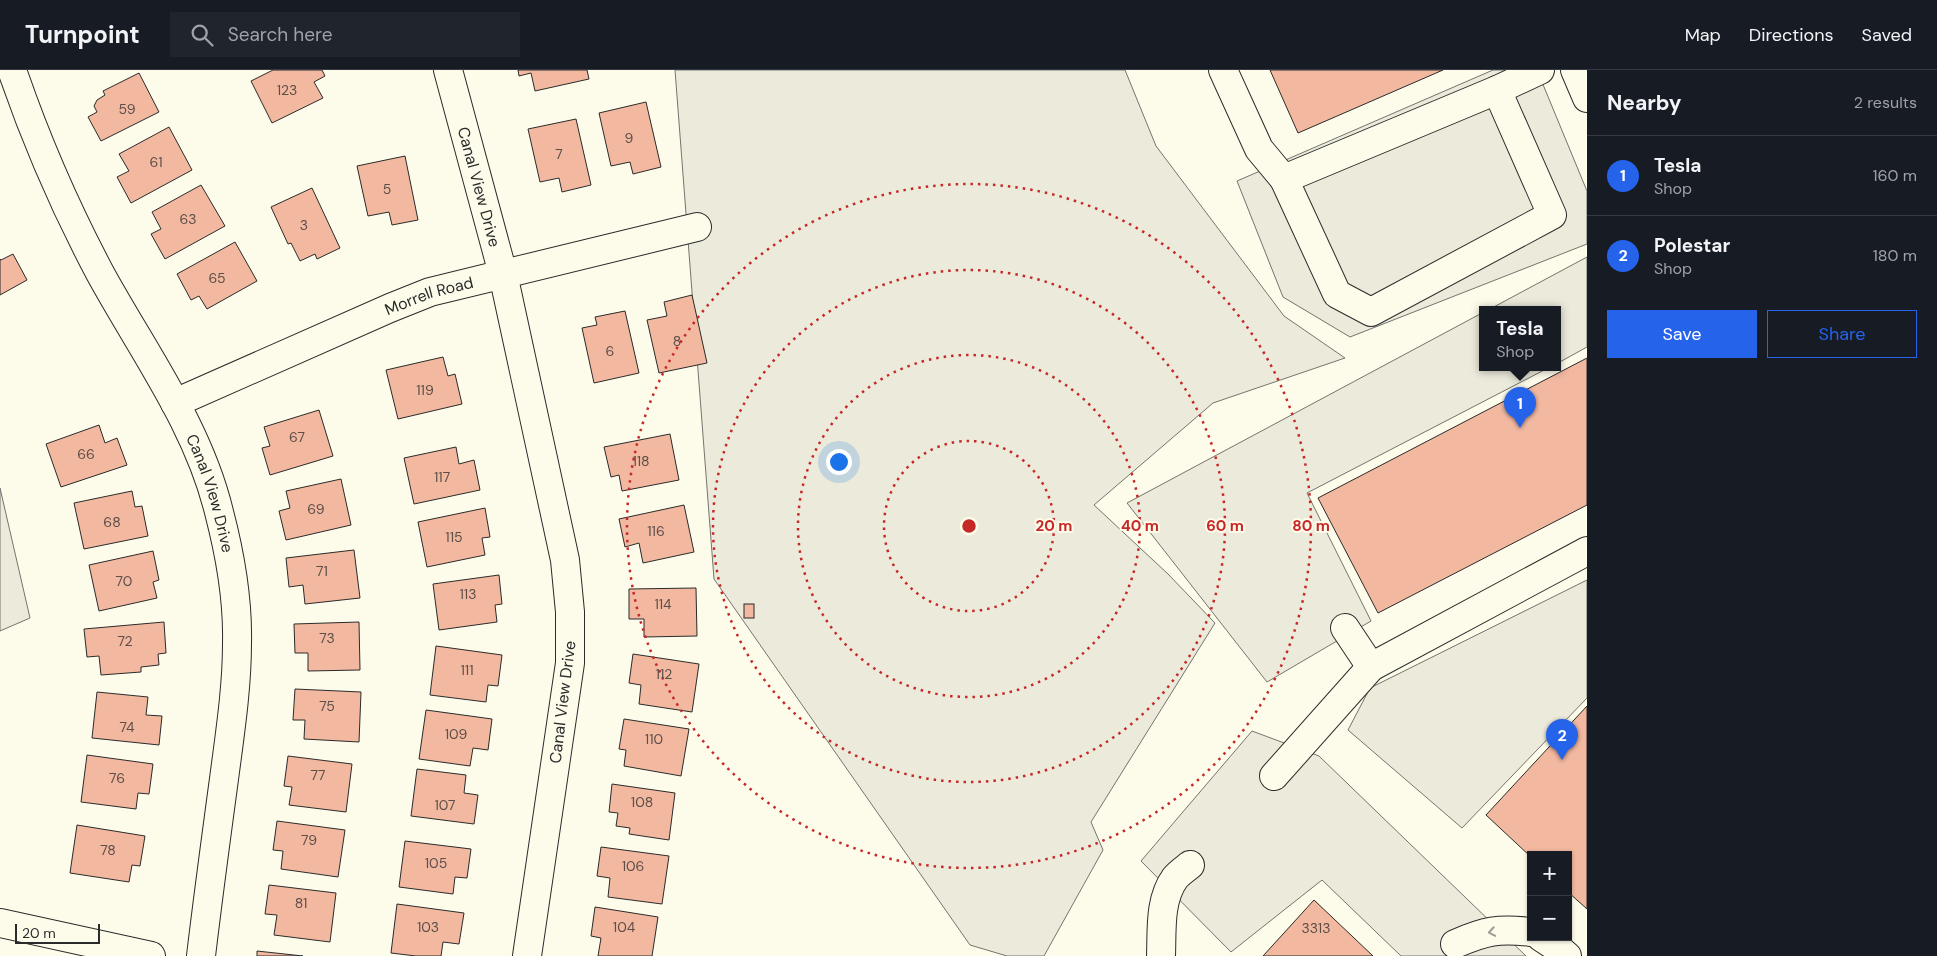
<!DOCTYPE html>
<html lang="en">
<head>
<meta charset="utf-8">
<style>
	body { margin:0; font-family:"DM Sans",sans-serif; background:#20242c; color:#f1f3f6 }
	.controls { position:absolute; right:15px; bottom:15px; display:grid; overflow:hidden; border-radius:0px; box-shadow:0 1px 4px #0004 }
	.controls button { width:45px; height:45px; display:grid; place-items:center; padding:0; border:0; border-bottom:1px solid #363941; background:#171b24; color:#f1f3f6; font:25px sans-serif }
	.scale { position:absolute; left:15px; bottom:12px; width:85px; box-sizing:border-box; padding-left:5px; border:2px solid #2b2b2b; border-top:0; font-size:14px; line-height:18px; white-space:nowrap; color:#2b2b2b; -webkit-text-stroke:4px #fdfbea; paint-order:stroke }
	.you { position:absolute; left:838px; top:391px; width:18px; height:18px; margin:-12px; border:4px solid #fff; border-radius:50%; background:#1a73e8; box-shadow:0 0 0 8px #1a73e833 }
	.badge { display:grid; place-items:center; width:32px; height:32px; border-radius:50%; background:#2563eb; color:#fff; font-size:16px; font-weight:700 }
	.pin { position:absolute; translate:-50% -41px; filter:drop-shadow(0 1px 2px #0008) }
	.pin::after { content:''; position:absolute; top:26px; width:18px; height:15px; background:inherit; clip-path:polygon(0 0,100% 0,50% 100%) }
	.popup { position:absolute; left:1479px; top:236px; width:82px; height:65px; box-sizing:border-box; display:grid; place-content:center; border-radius:0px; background:#171b24; filter:drop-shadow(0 1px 4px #0005); font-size:16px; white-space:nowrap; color:#9ea1a6 }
	.popup b { font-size:19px; color:#f1f3f6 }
	.popup::after { content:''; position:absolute; left:50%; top:100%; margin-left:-10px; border:10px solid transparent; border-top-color:#171b24 }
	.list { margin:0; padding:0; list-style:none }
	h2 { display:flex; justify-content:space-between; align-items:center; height:65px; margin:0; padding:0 20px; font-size:21px }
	h2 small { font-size:16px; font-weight:400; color:#9ea1a6 }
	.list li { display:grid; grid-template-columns:32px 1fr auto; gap:15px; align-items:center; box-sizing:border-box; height:80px; padding:0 20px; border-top:1px solid #363941 }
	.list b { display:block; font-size:19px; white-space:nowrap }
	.list p { margin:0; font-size:16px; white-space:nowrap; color:#9ea1a6 }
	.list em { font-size:16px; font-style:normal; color:#9ea1a6 }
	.actions { display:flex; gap:10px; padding:15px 20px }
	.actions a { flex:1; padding:11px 0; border:1px solid #2563eb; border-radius:0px; text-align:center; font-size:18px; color:#2563eb }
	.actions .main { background:#2563eb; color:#fff }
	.icon { flex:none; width:28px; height:28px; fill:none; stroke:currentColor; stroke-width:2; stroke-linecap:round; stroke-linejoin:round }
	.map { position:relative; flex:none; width:1587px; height:886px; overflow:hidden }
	header { display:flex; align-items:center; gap:30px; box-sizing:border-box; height:70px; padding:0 25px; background:#171b24; border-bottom:1px solid #363941 }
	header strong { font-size:24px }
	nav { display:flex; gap:28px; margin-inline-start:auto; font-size:18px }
	.search { width:350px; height:45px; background:#20242c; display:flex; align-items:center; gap:12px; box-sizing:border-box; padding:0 18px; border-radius:0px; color:#9ea1a6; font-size:19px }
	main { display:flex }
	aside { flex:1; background:#171b24 }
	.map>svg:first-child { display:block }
</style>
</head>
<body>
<header>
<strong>Turnpoint</strong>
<div class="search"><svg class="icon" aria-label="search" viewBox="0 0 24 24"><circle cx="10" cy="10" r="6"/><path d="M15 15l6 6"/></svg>Search here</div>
<nav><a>Map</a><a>Directions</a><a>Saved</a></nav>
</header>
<main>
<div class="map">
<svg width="1587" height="886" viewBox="0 0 1587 886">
	<rect width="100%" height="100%" fill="#fdfbea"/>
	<g fill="#ecebdb" stroke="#74746e">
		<polygon points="675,0 1125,0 1156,76 1284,246 1345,288 1213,333 1094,435 1168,504 1215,553 1091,752 1103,780 1044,886 1007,886 970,875 714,509"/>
		<polygon points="0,418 30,548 0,561"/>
	</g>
	<g fill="#eceadb" stroke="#74746e">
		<polygon points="1493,0 1537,0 1587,121 1587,174 1350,267 1283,227 1237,111"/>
		<polygon points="1587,187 1587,277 1558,293 1558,239 1490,239"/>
		<polygon points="1482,243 1482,297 1550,297 1307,423 1371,551 1267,612 1127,433"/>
		<polygon points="1587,510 1587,628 1462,758 1348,660 1370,618"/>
		<polygon points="1252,661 1319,686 1526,886 1401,886 1322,810 1231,882 1141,791"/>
	</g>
	<g fill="#f2b8a0" stroke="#2b2b2b">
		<polygon points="273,0 322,0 325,6 314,12 323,28 272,53 251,11"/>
		<polygon points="518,0 587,0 589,9 535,21 531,3 519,6"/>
		<polygon points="1270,0 1443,0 1298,63"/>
		<polygon points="139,3 159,42 101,71 88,47 97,42 94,36 97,30 105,25 103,21"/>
		<polygon points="646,32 661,97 633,104 630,92 611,96 599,43"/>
		<polygon points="576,49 591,115 562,122 559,108 540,112 528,59"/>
		<polygon points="169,57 192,100 131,133 117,107 129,101 119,84"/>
		<polygon points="405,86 418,150 392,155 389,142 368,146 357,96"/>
		<polygon points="201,115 225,156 165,189 151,164 161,159 152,142"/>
		<polygon points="312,118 340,178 317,189 315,184 300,191 291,173 288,174 271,137"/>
		<polygon points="235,172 257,211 207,239 199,226 191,230 177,204"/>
		<polygon points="13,184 27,210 0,225 0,189 1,190"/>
		<polygon points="692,225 707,293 659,303 647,250 667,246 664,232"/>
		<polygon points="625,241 639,303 594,313 582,258 597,255 595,247"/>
		<polygon points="443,287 448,306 455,304 462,334 398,349 386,300"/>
		<polygon points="1587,288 1587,435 1378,543 1318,428"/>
		<polygon points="319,340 333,386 270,405 262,378 270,376 264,357"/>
		<polygon points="99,355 105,373 117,368 127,395 61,417 46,374"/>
		<polygon points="670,364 679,410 622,421 619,405 611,407 604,377"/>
		<polygon points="456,377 459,394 474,390 480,420 414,434 404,388"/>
		<polygon points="341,409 351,455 286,470 279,441 290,438 286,421"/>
		<polygon points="132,421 135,437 142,436 148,466 84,479 74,433"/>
		<polygon points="684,435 694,482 643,493 639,473 625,477 619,449"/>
		<polygon points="485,438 490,467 482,468 485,485 427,497 418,452"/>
		<polygon points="354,480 360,528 305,534 303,515 289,517 286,488"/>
		<polygon points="153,481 159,510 153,512 157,528 99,541 89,495"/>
		<polygon points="499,505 502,534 495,535 497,552 439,560 433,514"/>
		<polygon points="696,518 697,566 644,567 644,549 629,549 629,519"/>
		<rect x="744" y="534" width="10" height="14"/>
		<polygon points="164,552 166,583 158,584 159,595 141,597 141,602 101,605 99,586 87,587 84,559"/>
		<polygon points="359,552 360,600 308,601 308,583 295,583 294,554"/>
		<polygon points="436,576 502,585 498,616 488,615 486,632 430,625"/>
		<polygon points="633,584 699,594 692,642 639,634 641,615 629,613"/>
		<polygon points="295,619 361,622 359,672 304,669 305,650 293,650"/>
		<polygon points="97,622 148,627 146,645 162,646 159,675 92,668"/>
		<polygon points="1587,636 1587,839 1568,822 1568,785 1531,785 1531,787 1486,745"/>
		<polygon points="426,640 492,649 488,680 473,678 470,696 419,689"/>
		<polygon points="624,649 689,659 681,706 624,696 626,680 619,679"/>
		<polygon points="87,685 153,694 149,724 138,723 136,739 81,732"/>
		<polygon points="288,686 352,694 346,742 289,735 292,717 284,716"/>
		<polygon points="417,699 466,705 464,723 478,725 474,754 411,746"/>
		<polygon points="612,714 675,723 669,770 629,764 630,758 616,756 618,743 609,742"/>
		<polygon points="277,751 345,760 338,807 281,799 283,781 273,780"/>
		<polygon points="77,755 145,766 140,796 132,795 129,812 70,803"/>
		<polygon points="405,771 471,779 467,808 455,807 453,824 399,817"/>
		<polygon points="601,777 669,786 662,834 608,827 610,808 597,806"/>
		<polygon points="269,815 336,823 330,872 274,865 277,845 265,844"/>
		<polygon points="1314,830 1373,886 1263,886"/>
		<polygon points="397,834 464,843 459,874 443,872 441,886 416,886 391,883"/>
		<polygon points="595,837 658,847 652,886 598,886 601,868 591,866"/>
		<polygon points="257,881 303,886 257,886"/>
	</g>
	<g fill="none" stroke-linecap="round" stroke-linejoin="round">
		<g stroke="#2b2b2b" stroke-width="30">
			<g id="minor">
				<path id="s1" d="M12,0c24,70 53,137 88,203 42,77 98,152 119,239 11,42 19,87 18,131 0,45 -7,90 -13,136 -8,59 -16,118 -23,177"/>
				<path id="s2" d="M448,0l55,204 62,286 5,52v51l-43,293"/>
				<polyline points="1223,0 1259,79 1284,109 1337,224 1371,242 1552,145 1497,20"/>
				<polyline points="1575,0 1587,28"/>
				<polyline points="1284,109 1497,20 1540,0"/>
				<path id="s3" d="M175,333l215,-95 40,-16 267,-65"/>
				<polyline points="1345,558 1371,597 1587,481"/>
				<polyline points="1274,706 1371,597"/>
				<polyline points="0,853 151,886"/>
				<polyline points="1541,867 1559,879 1567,886"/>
				<path d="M1455,874c30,-13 43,-16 76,-12"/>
				<path d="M1161,886c1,-25 -2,-56 14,-78 4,-5 10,-9 15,-13"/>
			</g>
		</g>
		<use href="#minor" stroke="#fdfbea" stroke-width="28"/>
	</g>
	<defs><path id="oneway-chevron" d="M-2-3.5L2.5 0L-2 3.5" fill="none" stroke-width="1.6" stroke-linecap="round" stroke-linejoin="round" transform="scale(1.25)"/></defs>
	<use stroke="#9e9d94" href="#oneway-chevron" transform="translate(1492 862) rotate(170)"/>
	<g fill="none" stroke="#c62828" stroke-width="2.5" stroke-dasharray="2.5 5">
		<circle cx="969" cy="456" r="85"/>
		<circle cx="969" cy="456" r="171"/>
		<circle cx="969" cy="456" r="256"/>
		<circle cx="969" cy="456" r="342"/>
	</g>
	<g text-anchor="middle" stroke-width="4" stroke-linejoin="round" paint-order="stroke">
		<g font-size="14" fill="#5d4e48">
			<text x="287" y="25">123</text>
			<text x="127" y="44">59</text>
			<text x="629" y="73">9</text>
			<text x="559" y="89">7</text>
			<text x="156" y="97">61</text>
			<text x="387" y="124">5</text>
			<text x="188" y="154">63</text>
			<text x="304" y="160">3</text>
			<text x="217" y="213">65</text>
			<text x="677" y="276">8</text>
			<text x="610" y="286">6</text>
			<text x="425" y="325">119</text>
			<text x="297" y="372">67</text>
			<text x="86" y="389">66</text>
			<text x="641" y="396">118</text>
			<text x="442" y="412">117</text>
			<text x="316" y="444">69</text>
			<text x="112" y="457">68</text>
			<text x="656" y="466">116</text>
			<text x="454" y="472">115</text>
			<text x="322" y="506">71</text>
			<text x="124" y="516">70</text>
			<text x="468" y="529">113</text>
			<text x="663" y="539">114</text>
			<text x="327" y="573">73</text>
			<text x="125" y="576">72</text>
			<text x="467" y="605">111</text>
			<text x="664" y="609">112</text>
			<text x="327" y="641">75</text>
			<text x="127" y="662">74</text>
			<text x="456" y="669">109</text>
			<text x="654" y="674">110</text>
			<text x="318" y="710">77</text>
			<text x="117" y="713">76</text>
			<text x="642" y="737">108</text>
			<text x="445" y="740">107</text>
			<text x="309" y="775">79</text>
			<text x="108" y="785">78</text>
			<text x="436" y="798">105</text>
			<text x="633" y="801">106</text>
			<text x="301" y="838">81</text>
			<text x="428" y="862">103</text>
			<text x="624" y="862">104</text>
			<text x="1316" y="863">3313</text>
		</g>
		<g font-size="16" fill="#2b2b2b" stroke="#fdfbea">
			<text dy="6" stroke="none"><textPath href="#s2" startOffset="121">Canal View Drive</textPath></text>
			<text dy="6" stroke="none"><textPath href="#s3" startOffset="276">Morrell Road</textPath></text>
			<text dy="6" stroke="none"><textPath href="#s1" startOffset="469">Canal View Drive</textPath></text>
			<text transform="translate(562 632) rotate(-83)" y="6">Canal View Drive</text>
		</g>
	</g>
	<circle cx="969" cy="456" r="8" fill="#c62828" stroke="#fdfbea" stroke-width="2.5"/>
	<g font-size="15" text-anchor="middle" font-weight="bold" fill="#c62828" stroke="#fdfbea" stroke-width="4" stroke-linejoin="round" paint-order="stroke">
		<text x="1054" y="461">20 m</text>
		<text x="1140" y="461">40 m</text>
		<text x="1225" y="461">60 m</text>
		<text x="1311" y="461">80 m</text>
	</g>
</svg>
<div class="controls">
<button>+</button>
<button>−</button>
</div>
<div class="scale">20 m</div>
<div class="you"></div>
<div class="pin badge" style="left:1520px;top:358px">1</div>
<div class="popup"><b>Tesla</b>Shop</div>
<div class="pin badge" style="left:1562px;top:690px">2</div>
</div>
<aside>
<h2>Nearby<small>2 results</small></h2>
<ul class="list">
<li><span class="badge">1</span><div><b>Tesla</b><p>Shop</p></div><em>160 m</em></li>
<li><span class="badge">2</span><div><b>Polestar</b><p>Shop</p></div><em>180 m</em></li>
</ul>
<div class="actions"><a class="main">Save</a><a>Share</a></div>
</aside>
</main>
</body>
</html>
